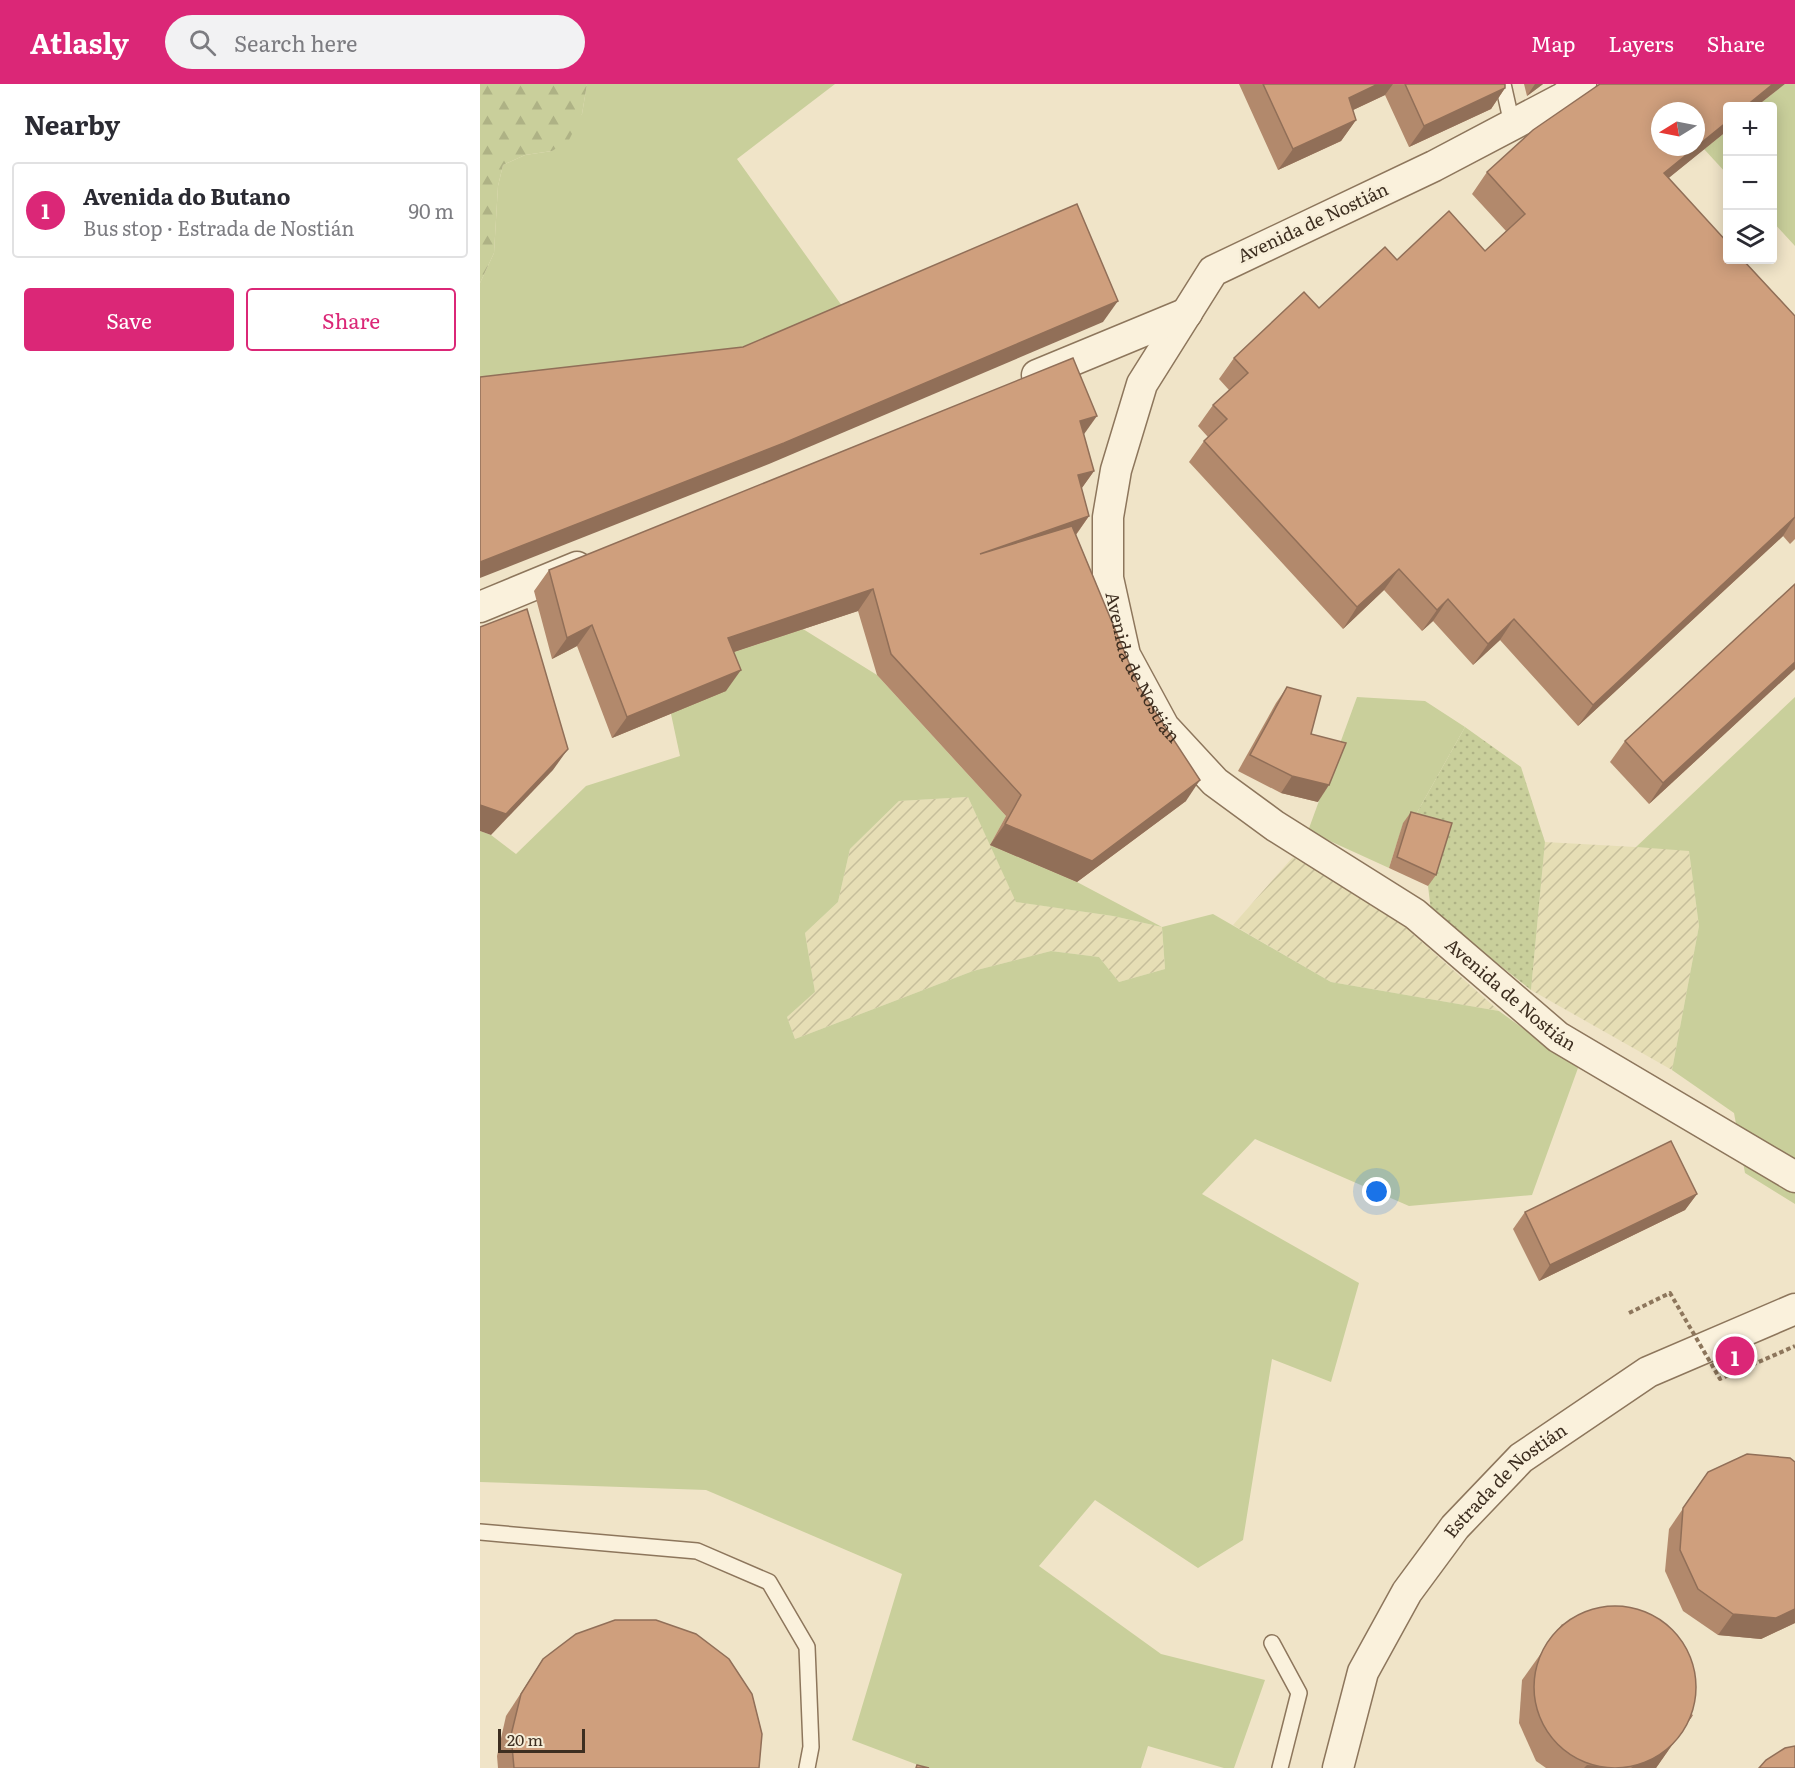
<!DOCTYPE html>
<html lang="en">
<head>
<meta charset="utf-8">
<style>
	body { margin:0; font-family:Literata,serif; background:#f2f2f3; color:#2b2b33 }
	.controls { position:absolute; right:18px; top:18px; display:grid; overflow:hidden; border-radius:6px; box-shadow:0 3px 15px #0003 }
	.controls button { width:54px; height:54px; display:grid; place-items:center; padding:0; border:0; border-bottom:2px solid #e1e1e2; background:#fff; color:#2b2b33; font:30px sans-serif }
	.compass { position:absolute; left:1171px; top:18px; width:54px; height:54px; border-radius:50%; background:#fff; box-shadow:0 3px 15px #0003; rotate:260deg }
	.scale { position:absolute; left:18px; bottom:15px; width:87px; box-sizing:border-box; padding-left:6px; border:3px solid #3d2e20; border-top:0; font-size:16px; line-height:21px; white-space:nowrap; color:#3d2e20; -webkit-text-stroke:4px #f7eed8; paint-order:stroke }
	.you { position:absolute; left:897px; top:1108px; width:21px; height:21px; margin:-15px; border:4px solid #fff; border-radius:50%; background:#1a73e8; box-shadow:0 0 0 9px #1a73e833 }
	.badge { display:grid; place-items:center; width:39px; height:39px; border-radius:50%; background:#db2777; color:#fff; font-size:20px; font-weight:700 }
	.pin { position:absolute; translate:-50% -50%; border:3px solid #fff; box-shadow:0 2px 6px #0006 }
	.list { margin:0; padding:0; list-style:none }
	h2 { display:flex; justify-content:space-between; align-items:center; height:78px; margin:0; padding:0 24px; font-size:26px }
	h2 small { font-size:20px; font-weight:400; color:#7c7c81 }
	.list li { display:grid; grid-template-columns:39px 1fr auto; gap:18px; align-items:center; box-sizing:border-box; height:96px; margin:0 12px 12px; padding:0 12px; border:2px solid #e1e1e2; border-radius:6px }
	.list b { display:block; font-size:22px; white-space:nowrap }
	.list p { margin:0; font-size:20px; white-space:nowrap; color:#7c7c81 }
	.list em { font-size:20px; font-style:normal; color:#7c7c81 }
	.actions { display:flex; gap:12px; padding:18px 24px }
	.actions a { flex:1; padding:14px 0; border:2px solid #db2777; border-radius:6px; text-align:center; font-size:21px; color:#db2777 }
	.actions .main { background:#db2777; color:#fff }
	.icon { flex:none; width:33px; height:33px; fill:none; stroke:currentColor; stroke-width:2; stroke-linecap:round; stroke-linejoin:round }
	.map { position:relative; flex:none; width:1315px; height:1684px; overflow:hidden }
	header { display:flex; align-items:center; gap:36px; box-sizing:border-box; height:84px; padding:0 30px; background:#db2777; color:#fff }
	header strong { font-size:28px }
	nav { display:flex; gap:33px; margin-inline-start:auto; font-size:21px }
	.search { width:420px; height:54px; background:#f2f2f3; display:flex; align-items:center; gap:15px; box-sizing:border-box; padding:0 21px; border-radius:33px; color:#7c7c81; font-size:22px }
	main { display:flex }
	aside { flex:1; background:#fff }
	.map>svg:first-child { display:block }
</style>
</head>
<body>
<header>
<strong>Atlasly</strong>
<div class="search"><svg class="icon" aria-label="search" viewBox="0 0 24 24"><circle cx="10" cy="10" r="6"/><path d="M15 15l6 6"/></svg>Search here</div>
<nav><a>Map</a><a>Layers</a><a>Share</a></nav>
</header>
<main>
<aside>
<h2>Nearby<small></small></h2>
<ul class="list">
<li><span class="badge">1</span><div><b>Avenida do Butano</b><p>Bus stop · Estrada de Nostián</p></div><em>90 m</em></li>
</ul>
<div class="actions"><a class="main">Save</a><a>Share</a></div>
</aside>
<div class="map">
<svg width="1315" height="1684" viewBox="0 0 1315 1684">
	<defs>
		<pattern id="farmland-furrows" width="10" height="10" patternUnits="userSpaceOnUse" patternTransform="scale(1.5)"><rect width="10" height="10" fill="#e6deb5"/><path d="M-1 1l2-2M0 10L10 0M9 11l2-2" fill="none" stroke="#c6bf9b"/></pattern>
		<pattern id="forest-firs" width="22" height="20" patternUnits="userSpaceOnUse" patternTransform="scale(1.5)"><rect width="22" height="20" fill="#c9cf9b"/><path d="M5 1l3.5 6h-7zM16 11l3.5 6h-7z" fill="#aeb285"/></pattern>
		<pattern id="garden-dots" width="8" height="8" patternUnits="userSpaceOnUse" patternTransform="scale(1.5)"><rect width="8" height="8" fill="#c9cf9b"/><path d="M2 2h.1M6 6h.1" fill="none" stroke="#aeb285" stroke-width="1.8" stroke-linecap="round"/></pattern>
	</defs>
	<rect width="100%" height="100%" fill="#f0e4c8"/>
	<g fill="url(#farmland-furrows)">
		<polygon points="488,713 537,818 633,832 682,843 685,885 639,898 619,873 571,867 493,887 315,955 307,933 335,908 325,849 358,818 370,765 419,717"/>
		<polygon points="1065,758 1209,766 1219,842 1192,986 1051,906"/>
		<polygon points="813,773 907,827 1019,927 851,898 753,841"/>
	</g>
	<g fill="#c9cf9b" fill-rule="evenodd">
		<polygon points="107,0 355,0 257,75 370,233 248,284 0,313 0,199 14,169 18,102 23,81 45,71 72,67 102,30"/>
		<polygon points="1305,0 1315,0 1315,162 1293,138 1292,22 1277,22"/>
		<polygon points="1247,47 1247,90 1224,65"/>
		<path d="M323,545l74,46 129,141 -16,29 87,37 85,45 51,-13 118,68 168,29 79,57 -46,127 -123,11 -154,-67 -53,55 157,89 -28,99 -59,-23 -29,181 -45,28 -103,-68 -56,66 122,88 104,26 -31,88h-10l-76,-22 -7,22h-215l-74,-28 50,-166 -196,-84 -226,-8v-651l11,4 25,19 70,-68 94,-30 -9,-42 42,-55zM488,713l48,105 97,14 49,11 3,42 -46,13 -20,-25 -48,-6 -78,20 -178,68 -8,-22 28,-25 -10,-59 33,-31 12,-53 49,-48z"/>
		<polygon points="877,613 945,617 985,643 930,741 923,740 909,784 828,747"/>
		<polygon points="1315,613 1315,1120 1265,1089 1254,1029 1192,986 1219,842 1209,767 1156,763"/>
	</g>
	<polygon fill="url(#forest-firs)" points="0,0 107,0 102,30 89,56 72,67 45,71 23,81 18,102 14,169 0,199"/>
	<polygon fill="url(#garden-dots)" points="985,643 1041,683 1065,758 1051,906 951,827 948,802 964,751 930,741"/>
	<g fill="none" stroke-linecap="round" stroke-linejoin="round">
		<g stroke="#8d765c" stroke-width="18">
			<g id="lane">
				<polyline points="1023,0 1032,40"/>
				<polyline points="0,1448 217,1467 289,1498 327,1563 331,1663 327,1684"/>
				<polyline points="792,1559 819,1609 800,1684"/>
			</g>
		</g>
		<g stroke="#8d765c" stroke-width="33">
			<g id="street">
				<path id="s1" d="M1101,0l-18,14 -129,68 -221,105 -71,113 -26,86 -8,47v61l17,77 39,72 51,55 60,44 140,88 143,123 237,140"/>
				<polyline points="557,291 707,229"/>
				<polyline points="0,523 97,483"/>
				<path id="s2" d="M858,1684l25,-96 44,-80 48,-65 66,-69 127,-86 147,-63"/>
			</g>
		</g>
		<use href="#lane" stroke="#faf1dc" stroke-width="15"/>
		<use href="#street" stroke="#faf1dc" stroke-width="30"/>
		<polyline stroke="#8d765c" stroke-width="4" stroke-dasharray="4.5 3" stroke-linecap="butt" points="1149,1229 1190,1209 1240,1295 1315,1262"/>
	</g>
	<g fill="#b2896c">
		<polygon points="759,0 1025,0 1025,4 1011,25 929,63 905,11 873,26 876,36 861,57 798,86"/>
		<polygon points="1044,0 1063,0 1047,12"/>
		<polygon points="1248,22 1248,46 1188,94 1315,232 1315,455 1310,460 1303,452 1098,642 1020,556 993,581 953,537 942,547 904,506 863,545 709,378 724,357 728,353 718,342 733,321 749,306 739,295 754,274 839,224 917,176 1005,167 1026,147 992,110 1007,88"/>
		<polygon points="604,351 614,387 601,405 609,432 596,451 706,717 597,798 510,761 526,732 397,591 378,527 254,568 246,607 132,654 97,562 72,575 54,507 69,486"/>
		<polygon points="1315,500 1315,585 1169,720 1130,678 1145,657"/>
		<polygon points="807,603 831,650 838,718 801,709 758,687 796,619"/>
		<polygon points="931,728 956,791 948,802 909,784 923,739"/>
		<polygon points="1217,1110 1205,1126 1059,1197 1033,1145 1045,1128"/>
		<polygon points="1315,1378 1315,1539 1281,1555 1238,1551 1203,1527 1185,1487 1189,1445 1228,1388"/>
		<polygon points="1082,1540 1213,1631 1176,1684 1066,1684 1056,1677 1039,1639 1042,1596"/>
		<polygon points="63,1575 279,1684 18,1684 17,1672 26,1632"/>
	</g>
	<g fill="#916f58">
		<polygon points="898,0 913,0 905,11 854,35 869,14"/>
		<polygon points="1055,0 1063,0 1047,12"/>
		<polygon points="1293,0 1305,0 1277,22 1266,22"/>
		<polygon points="1025,4 1011,25 929,63 944,42"/>
		<polygon points="876,36 861,57 798,86 813,65"/>
		<polygon points="1248,37 1248,46 1169,110 1184,89"/>
		<polygon points="638,217 623,238 289,380 0,494 0,478"/>
		<polygon points="617,332 602,353 600,337"/>
		<polygon points="614,387 599,408 598,391"/>
		<polygon points="609,432 594,453 500,470"/>
		<polygon points="1315,433 1303,452 1098,642 1113,621"/>
		<polygon points="919,485 904,506 863,545 877,523"/>
		<polygon points="393,505 378,527 233,575 248,554"/>
		<polygon points="968,515 953,537 942,547 957,526"/>
		<polygon points="1034,535 1020,556 993,581 1008,560"/>
		<polygon points="112,541 97,562 72,575 87,554"/>
		<polygon points="1315,578 1315,585 1169,720 1183,699"/>
		<polygon points="261,586 246,607 132,654 147,633"/>
		<polygon points="88,665 73,686 11,751 0,747 0,721"/>
		<polygon points="812,692 849,701 838,718 801,709"/>
		<polygon points="720,696 706,717 597,798 510,761 525,740"/>
		<polygon points="1217,1110 1205,1126 1059,1197 1070,1181"/>
		<polygon points="1315,1525 1315,1539 1281,1555 1238,1551 1253,1530"/>
		<polygon points="1213,1631 1176,1684 1151,1684"/>
		<polygon points="1107,1681 1140,1684 1104,1684"/>
	</g>
	<g fill="#cf9f7d" stroke="#916f58" stroke-width="1.5">
		<polygon points="783,0 898,0 869,14 876,36 813,65"/>
		<polygon points="925,0 1025,0 1025,4 944,42"/>
		<polygon points="1120,0 1293,0 1266,22 1248,22 1248,37 1216,63 1216,27 1180,27 1180,63 1216,63 1184,89 1248,159 1248,176 1263,176 1315,232 1315,433 1113,621 1034,535 1008,560 968,515 957,526 919,485 877,523 724,357 747,335 733,321 768,289 754,274 824,208 839,224 905,163 917,176 969,127 1005,167 1045,130 1007,88 1053,46"/>
		<polygon points="597,120 638,217 304,359 0,478 0,293 263,263"/>
		<polygon points="593,274 617,332 600,337 614,387 598,391 609,432 500,470 592,442 659,603 720,696 612,777 525,740 541,711 411,570 393,505 248,554 261,586 147,633 112,541 87,554 69,486"/>
		<polygon points="1315,500 1315,578 1183,699 1145,657"/>
		<polygon points="47,525 88,665 26,730 0,721 0,543"/>
		<polygon points="807,603 841,612 831,650 866,659 849,701 812,692 770,671"/>
		<polygon points="931,728 972,739 956,791 917,773"/>
		<polygon points="1191,1057 1217,1110 1070,1181 1045,1128"/>
		<polygon points="1267,1370 1310,1374 1315,1378 1315,1525 1296,1534 1253,1530 1218,1505 1200,1466 1203,1424 1228,1388"/>
		<circle cx="1135" cy="1603" r="81"/>
		<polygon points="135,1536 176,1536 216,1550 249,1575 272,1610 282,1650 279,1684 34,1684 31,1651 41,1610 63,1575 96,1550"/>
		<polygon points="1315,1662 1315,1684 1279,1684 1286,1676 1305,1664"/>
		<polygon points="437,1681 449,1684 436,1684"/>
	</g>
	<g text-anchor="middle" stroke-width="5" stroke-linejoin="round" paint-order="stroke">
		<g font-size="18" fill="#3d2e20" stroke="#f7eed8">
			<text transform="translate(833 139) rotate(-25)" y="6">Avenida de Nostián</text>
			<text dy="6" stroke="none"><textPath href="#s1" startOffset="842">Avenida de Nostián</textPath></text>
			<text dy="6" stroke="none"><textPath href="#s1" startOffset="1346">Avenida de Nostián</textPath></text>
			<text dy="6" stroke="none"><textPath href="#s2" startOffset="340">Estrada de Nostián</textPath></text>
		</g>
	</g>
</svg>
<div class="controls">
<button>+</button>
<button>−</button>
<button><svg class="icon" aria-label="layers" viewBox="0 0 24 24"><path d="M12 4l9 5-9 5-9-5zM3 14l9 5 9-5"/></svg></button>
</div>
<svg class="compass" viewBox="-18 -18 36 36"><path d="M0-13l5 13h-10z" fill="#e53935"/><path d="M0 13l5-13h-10z" fill="#7c7c81"/></svg>
<div class="scale">20 m</div>
<div class="you"></div>
<div class="pin badge" style="left:1255px;top:1272px">1</div>
</div>
</main>
</body>
</html>
